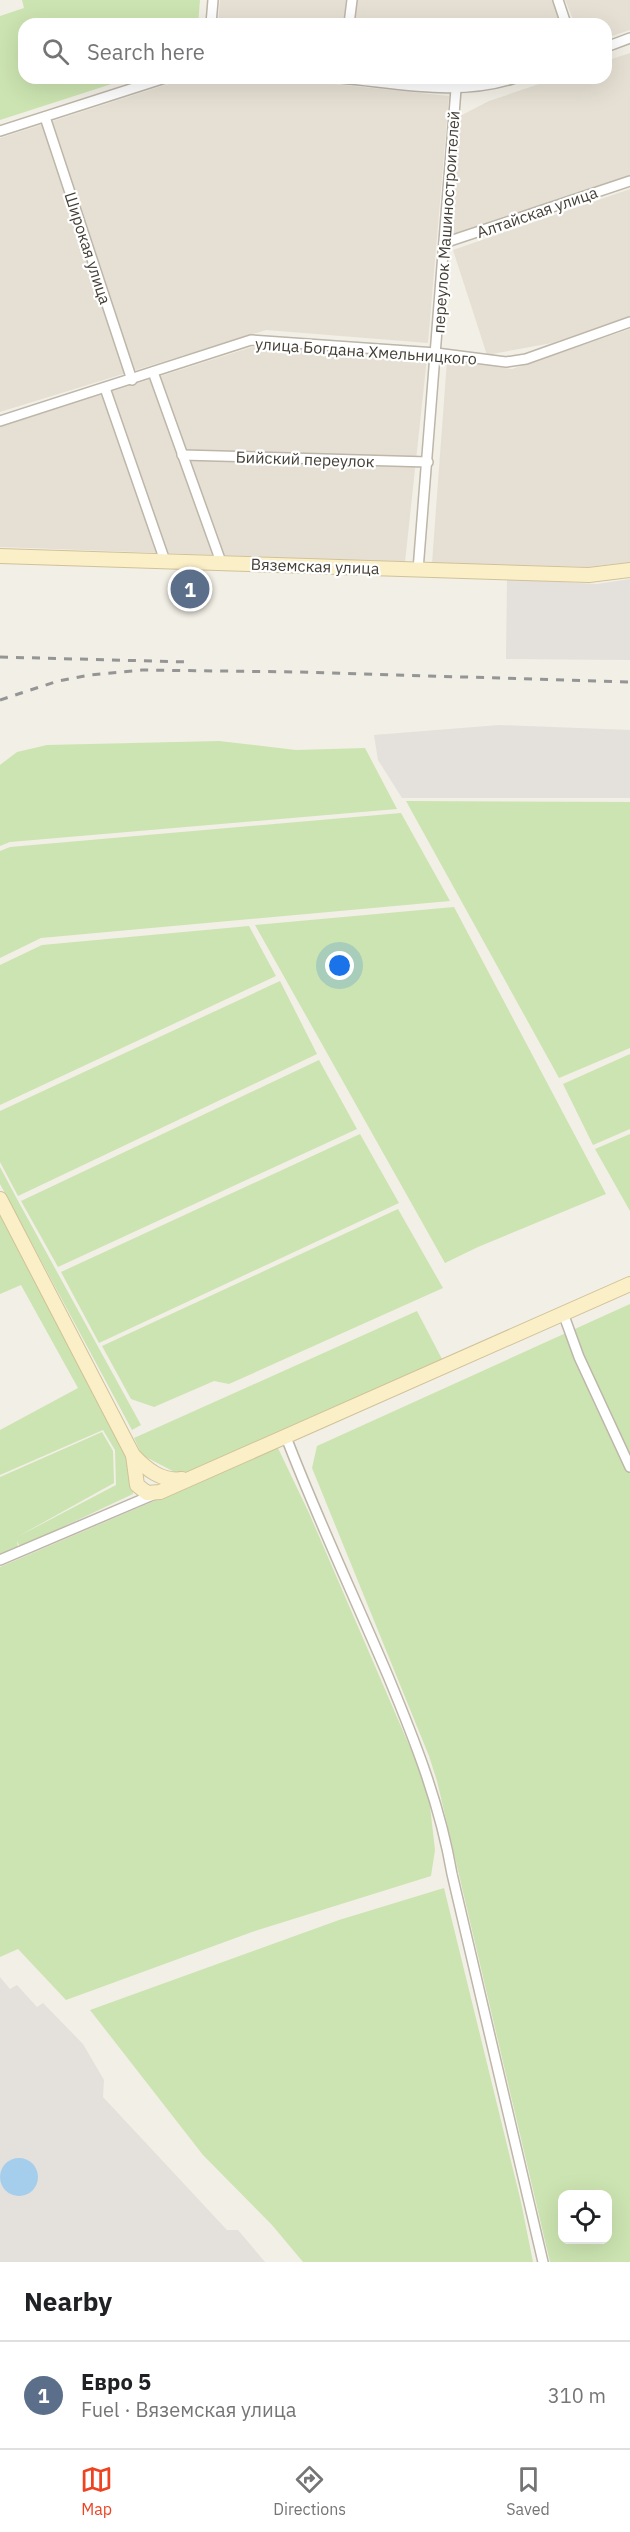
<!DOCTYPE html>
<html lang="en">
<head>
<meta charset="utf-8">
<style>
	body { margin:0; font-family:"IBM Plex Sans",sans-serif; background:#f2f2f2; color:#202124 }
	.controls { position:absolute; right:18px; bottom:18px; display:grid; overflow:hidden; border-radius:12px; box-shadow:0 6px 24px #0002 }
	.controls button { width:54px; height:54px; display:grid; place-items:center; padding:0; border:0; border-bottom:2px solid #e0e0e0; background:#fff; color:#202124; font:30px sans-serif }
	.you { position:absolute; left:340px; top:966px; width:21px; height:21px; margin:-15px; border:4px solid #fff; border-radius:50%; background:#1a73e8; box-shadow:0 0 0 9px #1a73e833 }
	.badge { display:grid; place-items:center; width:39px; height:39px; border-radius:50%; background:#ee4321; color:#fff; font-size:20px; font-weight:700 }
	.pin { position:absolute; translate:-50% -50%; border:3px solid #fff; box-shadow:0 2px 6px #0006 }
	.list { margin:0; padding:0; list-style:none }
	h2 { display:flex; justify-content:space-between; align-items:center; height:78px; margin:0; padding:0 24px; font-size:26px }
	h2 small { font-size:20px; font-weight:400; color:#757577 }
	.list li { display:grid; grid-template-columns:39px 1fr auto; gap:18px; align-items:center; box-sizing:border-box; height:108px; padding:0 24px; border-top:2px solid #e0e0e0 }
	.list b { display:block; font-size:22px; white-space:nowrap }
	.list p { margin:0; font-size:20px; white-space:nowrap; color:#757577 }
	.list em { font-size:20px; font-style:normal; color:#757577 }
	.icon { flex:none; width:33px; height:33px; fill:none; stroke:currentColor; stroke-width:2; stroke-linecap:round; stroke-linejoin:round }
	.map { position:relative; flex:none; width:630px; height:2262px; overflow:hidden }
	.search { position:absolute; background:#fff; box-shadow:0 6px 24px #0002; left:18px; right:18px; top:18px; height:66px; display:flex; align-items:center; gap:15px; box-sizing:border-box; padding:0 21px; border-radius:18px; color:#757577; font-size:22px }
	.sheet { height:186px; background:#fff }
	nav { display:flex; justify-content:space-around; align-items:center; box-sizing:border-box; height:84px; border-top:2px solid #e0e0e0; background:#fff; font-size:16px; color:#757577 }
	nav a { display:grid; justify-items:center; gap:3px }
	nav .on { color:#ee4321 }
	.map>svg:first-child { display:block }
</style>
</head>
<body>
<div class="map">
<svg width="630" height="2262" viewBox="0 0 630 2262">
	<rect width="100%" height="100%" fill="#f2efe6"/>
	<g fill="#e6e0d4">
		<polygon points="220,0 346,0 344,24 218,24"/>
		<polygon points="357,0 553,0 561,24 355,24"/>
		<polygon points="565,0 630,0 630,30 606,38 606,24 575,24"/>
		<polygon points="630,53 630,177 451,237 458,117 489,101 557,78 606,78 606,61"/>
		<polygon points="187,78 276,78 449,96 428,343 266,330 0,412 0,138"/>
		<polygon points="630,189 630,316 552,343 487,355 453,250"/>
		<polygon points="630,329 630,562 589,567 432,563 447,360 512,369"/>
		<polygon points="252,347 427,358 405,562 0,547 0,427"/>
	</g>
	<g fill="#e4e0db">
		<polygon points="507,579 597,584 630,579 630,660 506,659"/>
		<polygon points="499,725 630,730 630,798 402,798 378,760 374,735"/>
		<polygon points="0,1977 10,1989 17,1985 37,2007 43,2003 83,2044 104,2080 103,2097 227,2230 238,2230 265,2262 0,2262"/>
	</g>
	<g fill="#cce4b1" fill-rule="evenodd">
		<polygon points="22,0 200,0 198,24 24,24 24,78 130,78 0,120 0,16 24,8"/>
		<polygon points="219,741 296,750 365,748 397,809 10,842 0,846 0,765 17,752 47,745"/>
		<polygon points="406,801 630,802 630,1048 559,1078"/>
		<polygon points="401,813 450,901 41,938 0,958 0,851 10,847"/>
		<polygon points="454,907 606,1194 478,1247 445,1263 255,925"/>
		<polygon points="249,926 276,976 0,1105 0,965 42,945"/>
		<polygon points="280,981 317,1054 18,1196 0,1162 0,1111"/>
		<polygon points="630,1054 630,1129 593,1145 563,1084"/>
		<polygon points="319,1060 357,1129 58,1267 21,1201"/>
		<polygon points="360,1134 399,1203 99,1343 61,1272"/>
		<polygon points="630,1134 630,1211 595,1149"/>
		<polygon points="0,1167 17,1199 141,1425 132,1430 0,1184"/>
		<polygon points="398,1209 443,1288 229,1384 214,1381 154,1407 131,1399 102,1346"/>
		<polygon points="0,1211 131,1458 133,1494 20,1547 17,1541 18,1547 0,1555 0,1477 102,1432 113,1451 114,1483 17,1537 116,1485 115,1450 103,1430 0,1475 0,1430 78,1388 21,1285 0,1294"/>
		<path d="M630,1304v958h-80l-113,-481 -8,-25 -117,-288 5,-22zM562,2194h46v46h-46z"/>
		<polygon points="417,1311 442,1359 182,1476 142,1455 134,1438"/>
		<polygon points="278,1448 309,1513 428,1789 435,1850 431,1876 252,1932 66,2000 18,1949 0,1957 0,1567"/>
		<polygon points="444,1888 521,2202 533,2262 303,2262 272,2225 203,2155 90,2010 339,1920"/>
	</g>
	<circle fill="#a5ceec" cx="19" cy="2177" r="19"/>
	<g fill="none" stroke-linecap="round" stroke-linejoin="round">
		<g stroke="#bdb6a9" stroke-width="12">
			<g id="minor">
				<polyline points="558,0 566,24"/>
				<polyline points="211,24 213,0"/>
				<polyline points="349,24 352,0"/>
				<polyline points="606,47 630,38"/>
				<path d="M340,78c58,5 118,19 175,0"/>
				<polyline points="45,117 132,380"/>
				<polyline points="0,131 165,78"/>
				<polyline points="444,243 630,181"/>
				<polyline points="153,372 221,562"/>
				<polyline points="105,388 165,561"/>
				<polyline points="0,421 251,340 436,353 506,362 526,359 630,322"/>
				<polyline points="182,455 428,462"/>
				<polyline points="418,570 456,89"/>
				<polyline points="563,1313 579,1357 630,1467"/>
				<path d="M286,1437c31,81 68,159 102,239 27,65 52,128 64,198l91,388"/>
				<polyline points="0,1560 155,1494"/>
			</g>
		</g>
		<g stroke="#d0c298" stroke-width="16">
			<g id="secondary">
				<polyline points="0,556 589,575 630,570"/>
				<path d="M0,1199l133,256c13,14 29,27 49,24"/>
				<polyline points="133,1455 137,1485 147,1493 160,1492 630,1284"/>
			</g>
		</g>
		<use href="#minor" stroke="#fff" stroke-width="9"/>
		<use href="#secondary" stroke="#fbefc7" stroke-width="14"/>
		<g stroke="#959595" stroke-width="3" stroke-dasharray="8 8" stroke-linecap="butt">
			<polyline points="0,657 189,662"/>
			<polyline points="0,700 58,681 90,675 142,670 298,672 630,682"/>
		</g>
	</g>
	<g text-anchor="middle" stroke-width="4.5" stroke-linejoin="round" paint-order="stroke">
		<g font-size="16" fill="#443f36" stroke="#fff">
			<text transform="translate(537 212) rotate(-19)" y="6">Алтайская улица</text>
			<text transform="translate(446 222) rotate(-86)" y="6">переулок Машиностроителей</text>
			<text transform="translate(88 248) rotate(72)" y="6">Широкая улица</text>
			<text transform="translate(366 351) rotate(4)" y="6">улица Богдана Хмельницкого</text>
			<text transform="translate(305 459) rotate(2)" y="6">Бийский переулок</text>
			<text transform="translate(315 566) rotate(2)" y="6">Вяземская улица</text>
		</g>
	</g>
</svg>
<div class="controls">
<button><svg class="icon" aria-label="locate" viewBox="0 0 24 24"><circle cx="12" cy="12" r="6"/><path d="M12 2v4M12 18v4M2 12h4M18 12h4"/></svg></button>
</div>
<div class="you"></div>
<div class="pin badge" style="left:190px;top:589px;background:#5c6f8a">1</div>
<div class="search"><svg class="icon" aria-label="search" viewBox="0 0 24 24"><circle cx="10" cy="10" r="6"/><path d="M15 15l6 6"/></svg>Search here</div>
</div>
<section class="sheet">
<h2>Nearby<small></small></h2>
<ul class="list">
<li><span class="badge" style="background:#5c6f8a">1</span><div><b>Евро 5</b><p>Fuel · Вяземская улица</p></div><em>310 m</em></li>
</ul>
</section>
<nav>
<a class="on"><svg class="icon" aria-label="map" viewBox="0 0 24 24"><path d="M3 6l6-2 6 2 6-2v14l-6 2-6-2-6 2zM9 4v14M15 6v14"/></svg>Map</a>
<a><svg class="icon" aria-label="directions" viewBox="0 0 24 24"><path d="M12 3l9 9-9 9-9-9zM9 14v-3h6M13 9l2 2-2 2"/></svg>Directions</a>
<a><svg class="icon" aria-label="saved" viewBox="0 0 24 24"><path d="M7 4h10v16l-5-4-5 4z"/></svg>Saved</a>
</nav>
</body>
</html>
